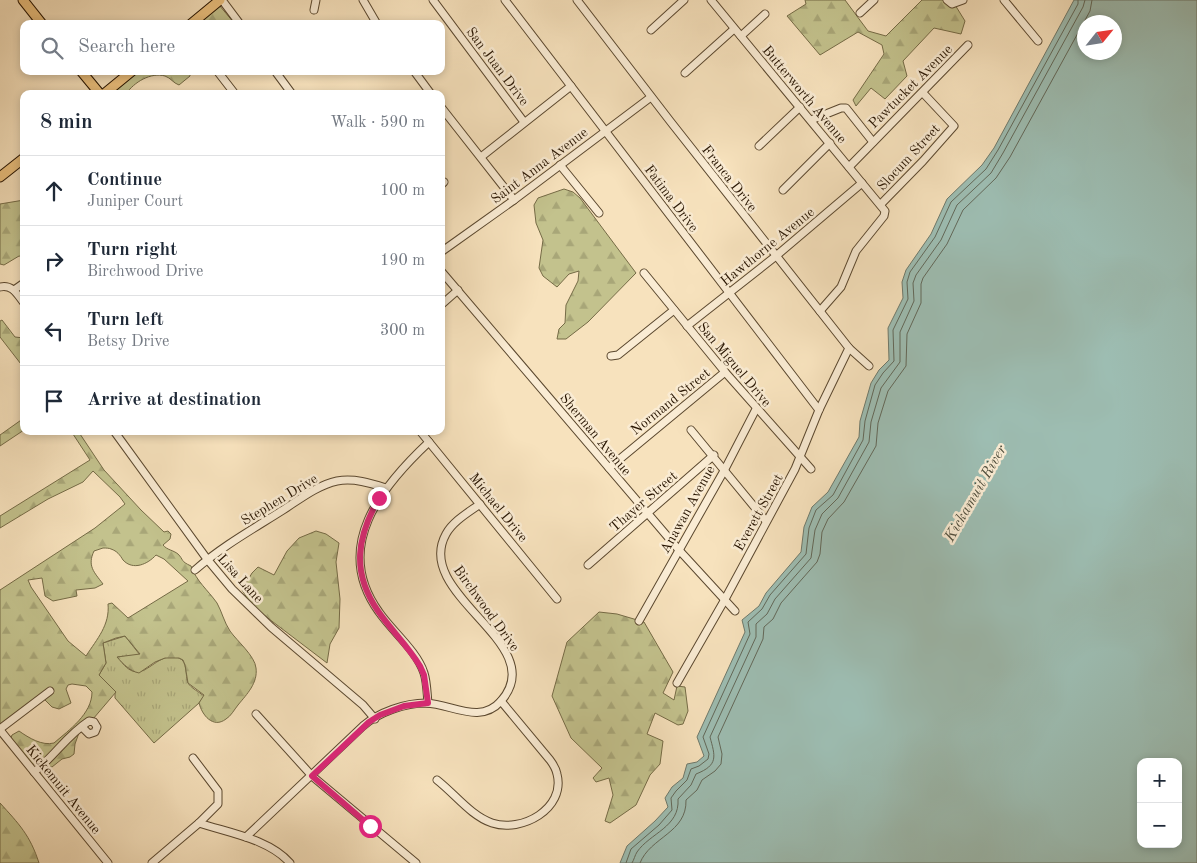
<!DOCTYPE html>
<html lang="en">
<head>
<meta charset="utf-8">
<style>
	body { margin:0; font-family:"Old Standard TT",serif; background:#f6f6f7; color:#1f2937 }
	.controls { position:absolute; right:15px; bottom:15px; display:grid; overflow:hidden; border-radius:10px; box-shadow:0 2px 8px #0003 }
	.controls button { width:45px; height:45px; display:grid; place-items:center; padding:0; border:0; border-bottom:1px solid #e0e1e3; background:#fff; color:#1f2937; font:25px sans-serif }
	.compass { position:absolute; left:1077px; top:15px; width:45px; height:45px; border-radius:50%; background:#fff; box-shadow:0 2px 8px #0003; rotate:60deg }
	.stop { position:absolute; width:15px; height:15px; margin:-11px; border:4px solid #db2777; border-radius:50%; background:#fff }
	.stop.end { background:#db2777; border-color:#fff; box-shadow:0 1px 5px #0008 }
	.list { margin:0; padding:0; list-style:none }
	h2 { display:flex; justify-content:space-between; align-items:center; height:65px; margin:0; padding:0 20px; font-size:21px }
	h2 small { font-size:16px; font-weight:400; color:#747a83 }
	.list li { display:grid; grid-template-columns:32px 1fr auto; gap:15px; align-items:center; box-sizing:border-box; height:70px; padding:0 20px; border-top:1px solid #e0e1e3 }
	.list b { display:block; font-size:19px; white-space:nowrap }
	.list p { margin:0; font-size:16px; white-space:nowrap; color:#747a83 }
	.list em { font-size:16px; font-style:normal; color:#747a83 }
	.icon { flex:none; width:28px; height:28px; fill:none; stroke:currentColor; stroke-width:2; stroke-linecap:round; stroke-linejoin:round }
	.map { position:relative; flex:none; width:1197px; height:863px; overflow:hidden }
	.search { position:absolute; background:#fff; box-shadow:0 2px 8px #0003; left:20px; top:20px; width:425px; height:55px; display:flex; align-items:center; gap:12px; box-sizing:border-box; padding:0 18px; border-radius:10px; color:#747a83; font-size:19px }
	.panel { position:absolute; background:#fff; box-shadow:0 2px 8px #0003; left:20px; top:90px; width:425px; height:345px; border-radius:10px }
	.map>svg:first-child { display:block }
</style>
</head>
<body>
<div class="map">
<svg width="1197" height="863" viewBox="0 0 1197 863">
	<defs>
		<pattern id="grass-tufts" width="24" height="20" patternUnits="userSpaceOnUse" patternTransform="scale(1.25)"><rect width="24" height="20" fill="#c3c28d"/><path d="M3 7l-1-3M5 7V3M7 7l1-3M15 17l-1-3M17 17v-4M19 17l1-3" fill="none" stroke="#a8a678"/></pattern>
		<pattern id="forest-firs" width="22" height="20" patternUnits="userSpaceOnUse" patternTransform="scale(1.25)"><rect width="22" height="20" fill="#c3c28d"/><path d="M5 1l3.5 6h-7zM16 11l3.5 6h-7z" fill="#a8a678"/></pattern>
	</defs>
	<rect width="100%" height="100%" fill="#f7e2bd"/>
	<filter id="stains"><feTurbulence type="fractalNoise" baseFrequency=".004" numOctaves="4"/><feColorMatrix values="0 0 0 0 .2 0 0 0 0 .09 0 0 0 0 .02 0 0 0 .5 -.17"/></filter>
	<radialGradient id="worn" r=".72"><stop offset=".6" stop-color="#630" stop-opacity="0"/><stop offset="1" stop-color="#630" stop-opacity=".3"/></radialGradient>
	<path fill="url(#grass-tufts)" stroke="#756b46" d="M125,636l15,19 -22,2c24,37 35,-8 61,1 9,3 6,18 9,25 3,5 11,9 16,13l-5,7 -45,40 -39,-45v-7l-16,-16 7,-12 -3,-20z"/>
	<g fill="url(#forest-firs)" stroke="#756b46" fill-rule="evenodd">
		<polygon points="805,0 845,0 868,31 886,36 922,0 952,0 965,21 961,34 934,28 903,61 907,76 885,99 871,88 856,106 853,100 884,54 882,45 858,32 820,55 787,16 806,4"/>
		<polygon points="219,5 235,24 197,24"/>
		<path d="M135,71h55v5l-11,9c-6,-2 -8,-7 -14,-9 -14,-4 -31,6 -39,18h-14l6,-8z"/>
		<polygon points="564,189 573,192 580,198 636,273 588,322 566,339 557,339 559,329 565,323 566,305 578,281 579,271 569,274 557,287 543,276 539,268 543,240 536,223 534,205 538,198"/>
		<polygon points="24,200 24,257 19,256 4,265 0,264 0,204"/>
		<polygon points="2,320 15,337 24,338 24,368 0,337 0,321"/>
		<polygon points="24,418 24,430 0,446 0,435"/>
		<path d="M71,431h7l26,39 37,40 23,22 4,-1 3,3 -1,5 -7,6c4,5 10,5 15,9 6,6 2,7 13,12 6,16 16,23 26,37 5,9 7,19 13,28 7,10 25,25 26,37 2,15 -9,26 -18,37 -4,5 -7,11 -12,14 -13,10 -24,-4 -27,-16l5,-8 -16,-12 -3,-18 -2,-5 -4,-2h-14l-10,4 -16,11c-9,-2 -16,-9 -22,-16l23,-3 -15,-18 -9,2 -13,5 3,20 -7,12 17,17 -23,27 -13,11 -5,14 -1,10 -4,3 -8,2 -10,8 -20,-3 -22,-24 2,-5 7,-4c10,7 23,15 35,12 15,-13 38,-29 38,-51l-6,-6 -14,-2 -4,1 -2,4 5,14 -12,6 -7,-2 -8,-8 -44,27v-136l95,-62 30,-24 -5,-7 -27,-26 -10,11 -35,17 -48,29v-12l90,-56zM103,548c3,0 6,0 8,1 6,2 9,6 12,11 10,11 25,4 33,-5l8,4 24,22 -60,37 -16,-15 -4,1c2,21 -11,35 -22,52l-18,-15 -37,-54 -3,-7 14,-2 3,18 8,5 24,-5 -1,-6 19,-2 8,-4c-9,-12 -16,-18 -9,-33z"/>
		<polygon points="316,531 326,534 339,543 336,562 340,599 339,628 330,644 327,663 252,606 242,590 252,573 258,567 274,575 287,551 299,538"/>
		<polygon points="599,612 617,614 644,622 673,672 663,693 674,700 677,686 685,687 688,711 683,724 678,725 655,713 647,734 663,741 660,764 650,775 636,805 610,823 605,821 613,795 609,778 596,782 593,778 602,768 571,738 552,696 567,642"/>
		<path d="M0,803c19,21 30,32 39,60h-39z"/>
	</g>
	<path fill="#9dbdb2" stroke="#6e796b" fill-rule="evenodd" d="M1074,0h123v863h-577l7,-17 28,-25 13,-14 -3,-9 7,-11 11,-9 4,-14 10,-2 7,-6 -7,-19 48,-105 -3,-12 17,-14 7,-13 35,-41 3,-25 8,-20 16,-15 31,-55 1,-16 11,-38 8,-13 10,-10 -1,-32 15,-30 -1,-16 4,-12 25,-36 16,-35 35,-34 12,-17zM1084,22h30v30h-30zM1141,762h37v82h-37z"/>
	<g fill="none" stroke-linecap="round" stroke-linejoin="round">
		<g stroke="#626859" stroke-width="1">
			<polyline points="626,863 631,849 659,825 672,810 671,798 676,791 687,780 691,769 699,766 708,759 709,754 703,737 750,634 748,622 762,609 770,595 806,554 809,528 816,510 833,495 863,440 865,421 875,385 883,373 894,361 893,330 908,299 907,282 910,272 935,237 951,202 986,169 998,150 1078,4 1078,0"/>
			<path d="M632,863c2,-3 3,-8 5,-11 13,-19 43,-25 41,-53l13,-14 5,-11c23,-9 19,-18 14,-37l46,-100v-13l11,-10 8,-15 36,-41 4,-28 7,-16 16,-16 31,-56 2,-20 10,-34 19,-26v-30l14,-31 -1,-18 3,-8 25,-35 16,-35 34,-32 12,-20 80,-146 2,-7"/>
			<path d="M640,863c10,-26 47,-30 46,-63l11,-10 5,-10 13,-9 6,-7 1,-10 -4,-17 45,-98 1,-12 9,-8 8,-16 36,-41 3,-8 2,-22 6,-13 16,-17 32,-56 2,-23 10,-32 18,-25 1,-32 14,-31v-19l2,-6 24,-34 16,-34 33,-32 14,-21 80,-146 2,-11"/>
		</g>
		<g stroke="#5b482f" stroke-width="9">
			<g id="minor">
				<polyline points="222,0 240,24"/>
				<polyline points="363,0 377,24"/>
				<polyline points="433,0 524,122"/>
				<polyline points="505,0 819,410"/>
				<polyline points="577,0 670,121 849,348 869,366"/>
				<polyline points="711,0 885,211 884,216 856,251 841,287 820,311"/>
				<polyline points="947,0 952,4 963,0"/>
				<polyline points="1004,0 1038,41"/>
				<polyline points="314,10 316,0"/>
				<polyline points="860,13 874,0"/>
				<polyline points="651,30 684,0"/>
				<polyline points="741,36 765,14"/>
				<polyline points="275,71 292,94"/>
				<polyline points="414,71 431,94"/>
				<polyline points="218,72 235,94"/>
				<polyline points="685,73 734,29"/>
				<polyline points="441,107 514,200"/>
				<polyline points="811,120 841,108 846,108 873,142"/>
				<polyline points="759,146 800,107"/>
				<polyline points="481,157 571,86"/>
				<polyline points="560,165 599,213"/>
				<polyline points="849,167 968,45"/>
				<polyline points="441,185 444,182"/>
				<polyline points="783,190 830,143"/>
				<polyline points="881,204 923,161 954,126 923,93"/>
				<polyline points="441,252 514,200 651,97"/>
				<polyline points="441,271 679,550 735,611"/>
				<polyline points="644,273 725,372 811,469"/>
				<path d="M0,287c12,-3 17,7 24,16"/>
				<polyline points="14,290 24,283"/>
				<polyline points="441,305 458,290"/>
				<polyline points="687,326 776,256 862,183"/>
				<polyline points="611,356 618,355 674,310"/>
				<polyline points="691,430 766,521"/>
				<polyline points="114,431 207,559 232,589 271,627 363,705 375,719"/>
				<polyline points="420,431 557,599"/>
				<polyline points="609,468 725,372"/>
				<polyline points="588,565 714,455"/>
				<path d="M195,570c26,-23 58,-41 88,-60 17,-11 35,-25 54,-29 17,-3 33,2 49,7"/>
				<polyline points="639,621 725,469 756,409"/>
				<polyline points="677,683 724,601 795,469 819,410 849,348"/>
				<path d="M428,703c-1,-9 -1,-21 -4,-30 -7,-22 -32,-42 -45,-61 -47,-65 2,-125 50,-170"/>
				<polyline points="256,714 312,776 416,863"/>
				<polyline points="0,729 50,691"/>
				<polyline points="0,730 108,863"/>
				<path d="M34,772c21,-16 32,-36 55,-51l5,1 3,5 -2,5 -6,2 -7,-7"/>
				<path d="M437,780c18,14 34,36 55,43 29,10 74,-14 65,-49 -1,-5 -4,-10 -7,-14l-49,-59"/>
				<path d="M199,823c30,10 70,16 91,40"/>
				<path d="M246,837l117,-111c16,-14 42,-23 63,-23 26,1 54,22 75,-2 51,-57 -89,-106 -55,-167 7,-13 23,-22 34,-30"/>
				<polyline points="152,863 199,823 218,804 218,791 193,758"/>
			</g>
		</g>
		<g stroke="#271400" stroke-width="11">
			<g id="major">
				<polyline points="23,0 42,24"/>
				<polyline points="191,24 220,0"/>
				<polyline points="81,71 100,94"/>
				<polyline points="104,94 132,71"/>
				<polyline points="0,177 24,158"/>
			</g>
		</g>
		<use href="#minor" stroke="#faecd4" stroke-width="7"/>
		<use href="#major" stroke="#ecc17e" stroke-width="9"/>
	</g>
	<g fill="none" stroke-linecap="round" stroke-linejoin="round">
		<path stroke="#db2777" stroke-width="6" d="M370,826l-58,-50 57,-54 11,-7 24,-9 24,-3 -4,-28 -4,-9c-12,-20 -29,-36 -42,-55 -27,-39 -21,-74 1,-113"/>
	</g>
	<g text-anchor="middle" stroke-width="5" stroke-linejoin="round" paint-order="stroke">
		<g font-size="14" fill="#271400" stroke="#faecd4">
			<text transform="translate(498 66) rotate(53)" y="5">San Juan Drive</text>
			<text transform="translate(910 86) rotate(-45)" y="5">Pawtucket Avenue</text>
			<text transform="translate(805 94) rotate(50)" y="5">Butterworth Avenue</text>
			<text transform="translate(908 157) rotate(-47)" y="5">Slocum Street</text>
			<text transform="translate(539 165) rotate(-37)" y="5">Saint Anna Avenue</text>
			<text transform="translate(730 178) rotate(52)" y="5">Franca Drive</text>
			<text transform="translate(672 198) rotate(53)" y="5">Fatima Drive</text>
			<text transform="translate(767 246) rotate(-39)" y="5">Hawthorne Avenue</text>
			<text transform="translate(735 364) rotate(50)" y="5">San Miguel Drive</text>
			<text transform="translate(670 401) rotate(-39)" y="5">Normand Street</text>
			<text transform="translate(596 434) rotate(50)" y="5">Sherman Avenue</text>
			<text transform="translate(279 499) rotate(-31)" y="5">Stephen Drive</text>
			<text transform="translate(643 501) rotate(-41)" y="5">Thayer Street</text>
			<text transform="translate(499 507) rotate(51)" y="5">Michael Drive</text>
			<text transform="translate(687 509) rotate(-61)" y="5">Anawan Avenue</text>
			<text transform="translate(758 512) rotate(-61)" y="5">Everett Street</text>
			<text transform="translate(241 578) rotate(48)" y="5">Lisa Lane</text>
			<text transform="translate(487 608) rotate(54)" y="5">Birchwood Drive</text>
			<text transform="translate(64 789) rotate(51)" y="5">Kickemuit Avenue</text>
		</g>
		<g font-size="15" font-style="italic" fill="#504f3e" stroke="#faecd4">
			<text transform="translate(975 493) rotate(-60)" y="5">Kickamuit River</text>
		</g>
	</g>
	<rect width="100%" height="100%" filter="url(#stains)"/>
	<rect width="100%" height="100%" fill="url(#worn)"/>
</svg>
<div class="controls">
<button>+</button>
<button>−</button>
</div>
<svg class="compass" viewBox="-18 -18 36 36"><path d="M0-13l5 13h-10z" fill="#e53935"/><path d="M0 13l5-13h-10z" fill="#747a83"/></svg>
<div class="stop" style="left:370px;top:826px"></div>
<div class="stop end" style="left:379px;top:498px"></div>
<div class="search"><svg class="icon" aria-label="search" viewBox="0 0 24 24"><circle cx="10" cy="10" r="6"/><path d="M15 15l6 6"/></svg>Search here</div>
<section class="panel">
<h2>8 min<small>Walk · 590 m</small></h2>
<ul class="list">
<li><svg class="icon" aria-label="ahead" viewBox="0 0 24 24"><path d="M12 20V5M6 11l6-6 6 6"/></svg><div><b>Continue</b><p>Juniper Court</p></div><em>100 m</em></li>
<li><svg class="icon" aria-label="right" viewBox="0 0 24 24"><path d="M7 20v-9h11M14 6l5 5-5 5"/></svg><div><b>Turn right</b><p>Birchwood Drive</p></div><em>190 m</em></li>
<li><svg class="icon" aria-label="left" viewBox="0 0 24 24"><path d="M17 20v-9H6M10 6l-5 5 5 5"/></svg><div><b>Turn left</b><p>Betsy Drive</p></div><em>300 m</em></li>
<li><svg class="icon" aria-label="arrive" viewBox="0 0 24 24"><path d="M6 21V4h12l-3 4 3 4H6"/></svg><div><b>Arrive at destination</b></div></li>
</ul>
</section>
</div>
</body>
</html>
